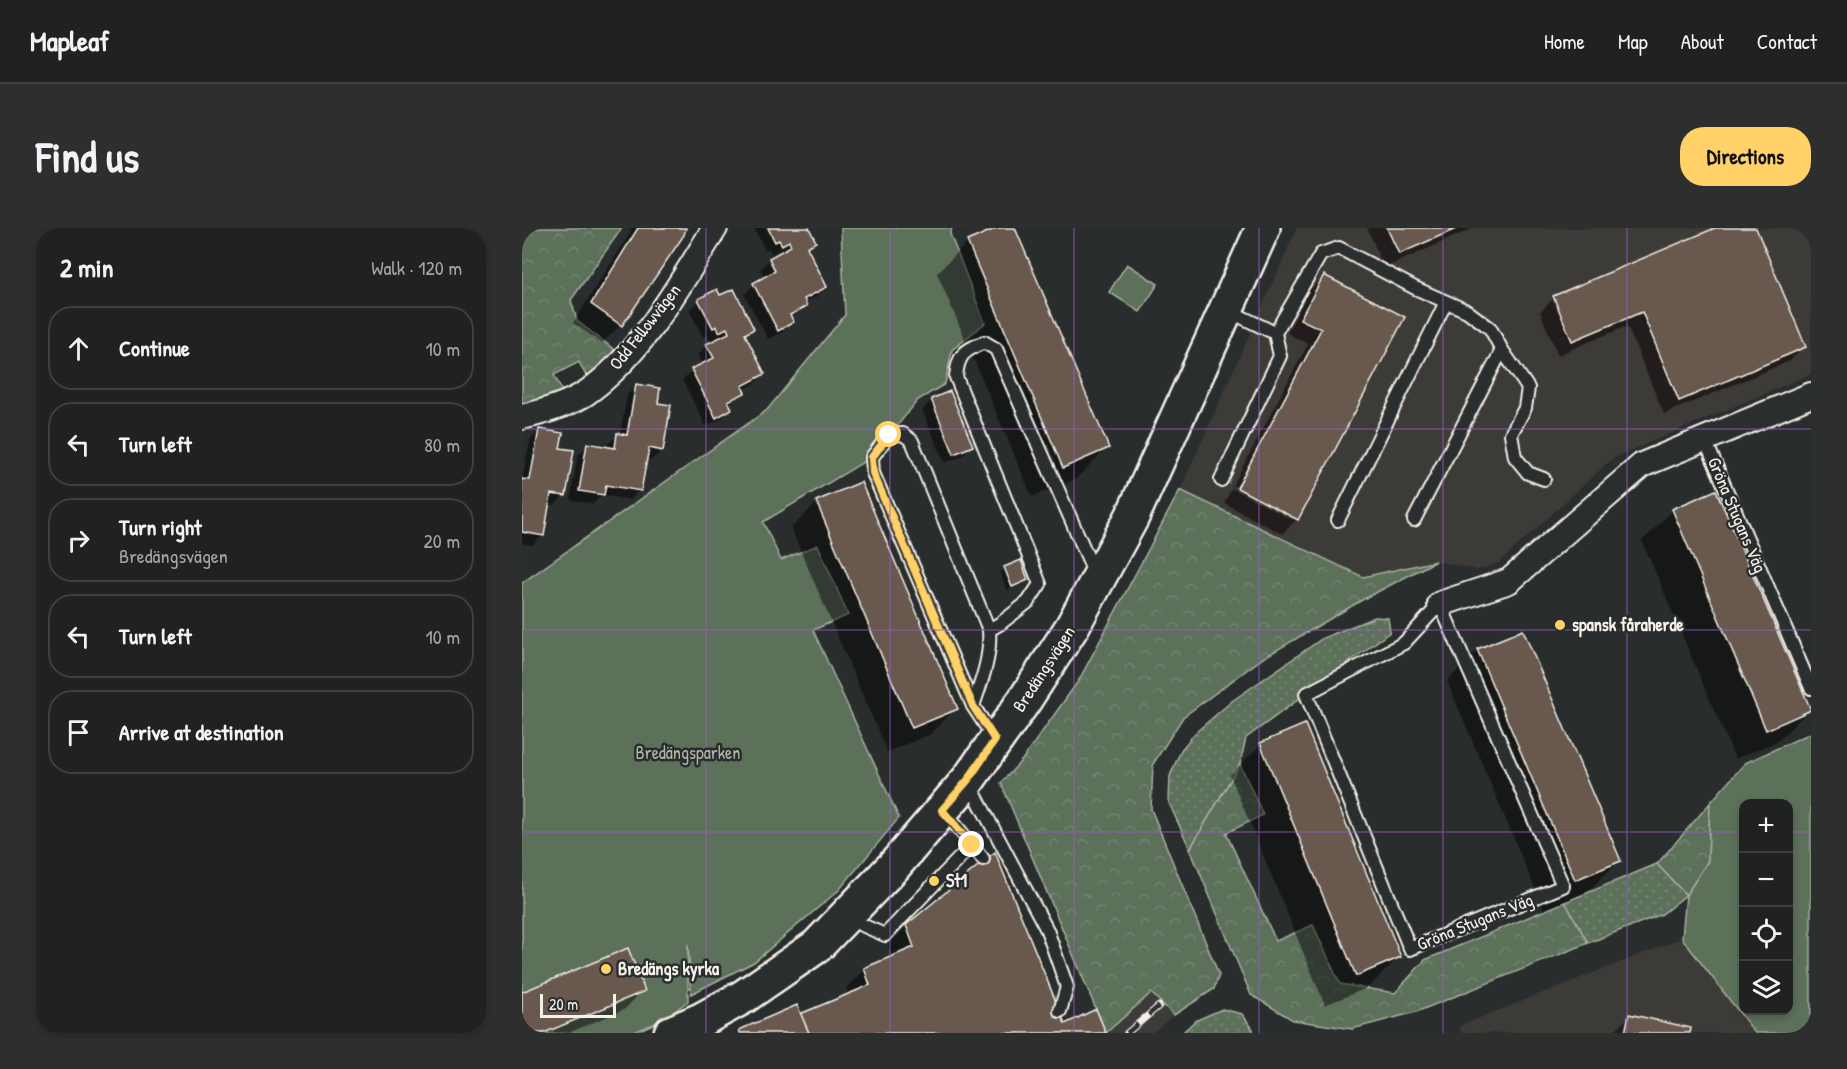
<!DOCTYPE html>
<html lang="en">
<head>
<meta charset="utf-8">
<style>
	body { margin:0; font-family:"Patrick Hand",sans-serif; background:#2d2f2f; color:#f1f3f6 }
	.controls { position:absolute; right:18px; bottom:18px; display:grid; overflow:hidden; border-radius:12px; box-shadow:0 3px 9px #0003 }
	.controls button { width:54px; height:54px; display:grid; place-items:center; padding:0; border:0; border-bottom:2px solid #3d3f40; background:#202222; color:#f1f3f6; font:30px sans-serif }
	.scale { position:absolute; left:18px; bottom:15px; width:76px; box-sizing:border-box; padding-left:6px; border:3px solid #f4f1e8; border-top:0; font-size:16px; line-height:21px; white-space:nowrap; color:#f4f1e8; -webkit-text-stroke:4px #2a2d2e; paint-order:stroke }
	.stop { position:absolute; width:18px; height:18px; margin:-14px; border:4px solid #ffd166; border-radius:50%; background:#fff }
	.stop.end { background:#ffd166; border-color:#fff; box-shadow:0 2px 6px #0008 }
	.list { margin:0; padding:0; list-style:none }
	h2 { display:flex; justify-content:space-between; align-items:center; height:78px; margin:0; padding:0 24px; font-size:26px }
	h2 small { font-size:20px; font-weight:400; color:#a2a4a5 }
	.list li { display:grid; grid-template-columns:39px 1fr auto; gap:18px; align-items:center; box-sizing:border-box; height:84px; margin:0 12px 12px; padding:0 12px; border:2px solid #3d3f40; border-radius:24px }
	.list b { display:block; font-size:22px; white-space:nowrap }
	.list p { margin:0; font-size:20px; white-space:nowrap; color:#a2a4a5 }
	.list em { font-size:20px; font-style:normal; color:#a2a4a5 }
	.icon { flex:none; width:33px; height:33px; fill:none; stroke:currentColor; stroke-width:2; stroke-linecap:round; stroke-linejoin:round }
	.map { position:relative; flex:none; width:1289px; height:805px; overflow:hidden; border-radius:24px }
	header { display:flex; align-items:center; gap:36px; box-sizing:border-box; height:84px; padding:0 30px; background:#202222; border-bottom:2px solid #3d3f40 }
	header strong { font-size:28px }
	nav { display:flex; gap:33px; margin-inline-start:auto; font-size:21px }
	.intro { display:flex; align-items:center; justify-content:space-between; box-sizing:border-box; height:144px; padding:0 36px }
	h1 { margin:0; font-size:42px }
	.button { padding:15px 27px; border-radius:24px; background:#ffd166; color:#111; font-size:21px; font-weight:700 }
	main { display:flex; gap:36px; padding:0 36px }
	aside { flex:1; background:#202222; border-radius:24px; box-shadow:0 3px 9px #0003 }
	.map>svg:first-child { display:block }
</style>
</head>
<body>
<header>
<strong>Mapleaf</strong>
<nav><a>Home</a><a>Map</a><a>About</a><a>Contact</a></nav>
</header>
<div class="intro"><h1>Find us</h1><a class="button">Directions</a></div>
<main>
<aside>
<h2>2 min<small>Walk · 120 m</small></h2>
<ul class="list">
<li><svg class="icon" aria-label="ahead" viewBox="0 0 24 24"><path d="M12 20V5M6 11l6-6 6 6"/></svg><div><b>Continue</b></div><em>10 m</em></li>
<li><svg class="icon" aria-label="left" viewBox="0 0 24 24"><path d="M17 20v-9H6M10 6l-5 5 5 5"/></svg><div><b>Turn left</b></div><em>80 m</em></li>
<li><svg class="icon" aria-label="right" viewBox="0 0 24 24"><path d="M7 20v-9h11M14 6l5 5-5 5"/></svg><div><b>Turn right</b><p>Bredängsvägen</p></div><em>20 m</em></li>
<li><svg class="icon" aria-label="left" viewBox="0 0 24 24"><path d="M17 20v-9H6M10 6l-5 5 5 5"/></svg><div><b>Turn left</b></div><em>10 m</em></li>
<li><svg class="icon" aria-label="arrive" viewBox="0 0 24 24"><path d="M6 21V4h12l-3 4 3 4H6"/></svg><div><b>Arrive at destination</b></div></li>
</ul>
</aside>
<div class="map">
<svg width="1289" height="805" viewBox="0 0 1289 805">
	<defs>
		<pattern id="grass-dots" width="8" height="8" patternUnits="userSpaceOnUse" patternTransform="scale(1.5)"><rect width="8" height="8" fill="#5c705a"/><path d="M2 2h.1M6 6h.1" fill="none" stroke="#748572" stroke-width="1.8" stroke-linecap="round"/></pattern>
		<pattern id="forest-crowns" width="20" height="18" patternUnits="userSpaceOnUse" patternTransform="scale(1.5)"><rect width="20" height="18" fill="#5c705a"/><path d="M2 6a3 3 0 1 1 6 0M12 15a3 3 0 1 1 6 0" fill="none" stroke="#748572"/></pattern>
	</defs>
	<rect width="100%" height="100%" fill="#2a2d2e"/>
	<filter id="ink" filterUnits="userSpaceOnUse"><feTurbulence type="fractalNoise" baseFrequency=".0167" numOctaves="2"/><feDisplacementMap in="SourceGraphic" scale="12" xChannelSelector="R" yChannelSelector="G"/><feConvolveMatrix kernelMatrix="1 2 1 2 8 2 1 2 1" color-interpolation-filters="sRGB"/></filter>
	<g filter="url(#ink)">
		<g fill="#3c3a38">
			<polygon points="775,0 1289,0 1289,146 1091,230 977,335 956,342 914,333 841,349 658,262"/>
			<polygon points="1160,710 1233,805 940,805 937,798"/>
			<polygon points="629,764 652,787 630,805 586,805"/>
		</g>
		<g fill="url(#grass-dots)" stroke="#a8b0a1" stroke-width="1.5">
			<polygon points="853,389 866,390 868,404 724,510 718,536 668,621 647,575 648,548 659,522 673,505 710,473 801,410"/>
			<polygon points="1135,636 1164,667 1140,686 1066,715 1043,674"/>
			<polygon points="700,781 720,786 731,801 731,805 660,805 673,793"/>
		</g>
		<g fill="url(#forest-crowns)" stroke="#a8b0a1" stroke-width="1.5">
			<polygon points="0,0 100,0 49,72 55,93 98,126 66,152 57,134 32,147 41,165 0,179"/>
			<polygon points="658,262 841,349 914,333 840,372 741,430 661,489 631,536 629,581 697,747 692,761 652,787 629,765 584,805 479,555 500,532 557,452"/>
			<polygon points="718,536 741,587 704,605 754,713 791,697 818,756 873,765 903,732 1043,674 1066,715 894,784 830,801 771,792 729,767 668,621"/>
			<polygon points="1188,575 1186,633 1164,667 1135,636"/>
		</g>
		<g fill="#5c705a" stroke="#a8b0a1" stroke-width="1.5" fill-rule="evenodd">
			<polygon points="319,0 430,0 428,6 463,95 430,122 423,156 396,172 350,229 241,294 259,332 296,317 326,387 291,402 377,590 317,662 232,734 169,766 166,716 166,773 141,792 110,805 0,805 0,355 245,182 323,87"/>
			<polygon points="605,36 636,56 618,84 587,64"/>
			<path d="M1289,505v300h-56l-73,-95 4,-43 22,-34 2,-58 35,-40zM1222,576h44v206h-44z"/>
		</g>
		<g fill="#0007">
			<polygon points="108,0 163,0 99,97 80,115 51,95 109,4"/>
			<polygon points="232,0 285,0 293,14 285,22 303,59 294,69 282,75 284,78 268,90 270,94 261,104 246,111 222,66 232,56 243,50 238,41 248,31 258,25 257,22 250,26 247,21 243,22"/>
			<polygon points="479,0 492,0 585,220 554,251 510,269 415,45 446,14"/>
			<polygon points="845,0 952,0 862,40"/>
			<polygon points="1197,0 1233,0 1282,119 1268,133 1142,186 1105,98 1036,127 1018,84 1032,70"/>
			<polygon points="802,48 881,90 774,292 760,306 702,275 710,260 771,292 771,289 711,257 786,116 765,105 787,63"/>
			<polygon points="195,63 198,69 230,100 222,109 241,146 232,156 220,162 221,164 206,177 208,181 199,191 184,198 160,152 170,143 181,137 176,127 185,117 196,112 195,109 187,113 185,107 181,109 167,82 177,73"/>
			<polygon points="115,157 134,176 140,222 130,232 124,231 118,262 108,272 80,267 71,276 48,272 56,227 66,217 85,220 86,216 96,207 98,207 105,167"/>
			<polygon points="410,172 449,218 440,228 423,235 400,182"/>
			<polygon points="17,203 36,221 42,267 33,277 26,276 20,308 11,317 0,316 0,253 8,212"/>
			<polygon points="339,256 434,480 409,506 365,524 269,300 295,275"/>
			<polygon points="1151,282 1287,482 1256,513 1213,531 1120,313"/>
			<polygon points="483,340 505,352 500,356 485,362 478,345"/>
			<polygon points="956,422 1097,633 1066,663 1022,682 925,453"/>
			<polygon points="739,516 877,729 847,759 803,777 708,547"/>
			<polygon points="385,698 542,798 583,805 216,805 278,788 327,768 324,760 343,741 371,730 366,717"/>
			<polygon points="121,762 103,781 46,805 0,805 0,766"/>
			<polygon points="1108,788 1167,805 1090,805"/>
		</g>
		<g fill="#67584e" stroke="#f4f1e8" stroke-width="1.5">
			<polygon points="116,0 164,0 162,7 100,98 69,76"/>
			<polygon points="246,0 287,0 294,14 285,19 305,59 282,71 285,78 268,87 272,94 256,103 231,55 253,43 247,30 269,18 267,13 260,17 257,12 253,14"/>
			<polygon points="475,0 493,0 587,220 541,240 445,13"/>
			<polygon points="865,0 936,0 877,26"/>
			<polygon points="1193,0 1234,0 1284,119 1157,173 1120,84 1050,113 1031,68"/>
			<polygon points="802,47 883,89 776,292 715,260 799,101 778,91"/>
			<polygon points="195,61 198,67 212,61 232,101 223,106 243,146 220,158 223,165 206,173 210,181 194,190 169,141 192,130 184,116 207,105 205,100 197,104 195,98 191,100 176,71"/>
			<polygon points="114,156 138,160 136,175 149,177 141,223 127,220 119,263 84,257 82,267 57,263 65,215 93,220 95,205 105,207"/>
			<polygon points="428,163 451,218 432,226 409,171"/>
			<polygon points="17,201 41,205 38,220 52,222 44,268 29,266 22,308 0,304 0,251 8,252"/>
			<polygon points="339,254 436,481 390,500 294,273"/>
			<polygon points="1194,262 1289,482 1244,502 1150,281"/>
			<polygon points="499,332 506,352 490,359 482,339"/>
			<polygon points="1001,402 1099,633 1053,652 955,421"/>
			<polygon points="783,496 879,729 834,748 738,515"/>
			<polygon points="473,624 543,796 574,781 584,805 287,805 278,786 348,757 342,740 392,719 384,697"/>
			<polygon points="106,720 123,763 22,805 0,805 0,764"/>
			<polygon points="275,777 287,805 218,805 217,802"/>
			<polygon points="1107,786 1169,800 1168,805 1103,805"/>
		</g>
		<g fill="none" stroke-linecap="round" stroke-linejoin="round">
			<g stroke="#f4f1e8" stroke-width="16">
				<g id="lane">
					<polyline points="705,82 753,105"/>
					<polyline points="1183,212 1289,460"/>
					<polyline points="699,252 758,128 753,105 799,26 817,20 893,60 945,83 968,100 980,122 1006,160 1003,180 989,206 993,229 1006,245 1022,251"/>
					<polyline points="816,292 924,74"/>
					<polyline points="892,292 980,122"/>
					<polygon points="918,376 1041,658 888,721 784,466 882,415"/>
					<polyline points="451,478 351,245 350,229 367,207 381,206 390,213 467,402"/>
					<path d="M472,510l-21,-32c9,-26 18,-49 16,-76l12,-7 27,-21 12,-18 -84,-207c2,-23 8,-26 28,-35l12,7 99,225"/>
					<polyline points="446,553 525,702 545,759 538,783"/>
					<polyline points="450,617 461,631"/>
					<polyline points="324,690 363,707 450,617 421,582"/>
				</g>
			</g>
			<g stroke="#f4f1e8" stroke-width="28">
				<g id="street">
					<path d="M0,189c21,-5 46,-12 64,-24 56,-39 93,-108 129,-165"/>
					<polyline points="918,376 987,353 1120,237 1289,167"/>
				</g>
			</g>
			<g stroke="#f4f1e8" stroke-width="38">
				<polyline id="secondary" points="149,805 179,792 221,769 295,718 372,638 446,552 502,473 550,399 610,289 741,0"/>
			</g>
			<use href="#lane" stroke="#2a2d2e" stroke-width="12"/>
			<use href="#street" stroke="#2a2d2e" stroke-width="24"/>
			<use href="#secondary" stroke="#2a2d2e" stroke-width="33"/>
			<g stroke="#f4f1e8" stroke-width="7">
				<polyline id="rail" points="605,805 637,778"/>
			</g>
			<use href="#rail" stroke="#2a2d2e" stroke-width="4.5" stroke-dasharray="14" stroke-linecap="butt"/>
		</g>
	</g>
	<g fill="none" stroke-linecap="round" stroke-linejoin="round" filter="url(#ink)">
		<polyline stroke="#ffd166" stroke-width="8" points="367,207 350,229 351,245 451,478 473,512 446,552 420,582 450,617"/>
	</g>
	<path fill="none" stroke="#995dc9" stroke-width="1.5" stroke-opacity="0.55" d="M184,0v805M368,0v805M552,0v805M737,0v805M921,0v805M1105,0v805M0,201h1289M0,402h1289M0,604h1222M1266,604h23"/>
	<g fill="#ffd166" stroke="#2a2d2e" stroke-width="2">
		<circle cx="1038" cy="397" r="6"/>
		<circle cx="412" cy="653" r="6"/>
		<circle cx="84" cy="741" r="6"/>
	</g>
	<g text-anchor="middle" stroke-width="5" stroke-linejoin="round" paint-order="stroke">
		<g font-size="18" fill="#f4f1e8" stroke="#2a2d2e">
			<text transform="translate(123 99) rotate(-52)" y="6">Odd Fellowvägen</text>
			<text transform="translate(1215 287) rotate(67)" y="6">Gröna Stugans Väg</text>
			<text transform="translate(522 441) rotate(-57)" y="6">Bredängsvägen</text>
			<text transform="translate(953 694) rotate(-22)" y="6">Gröna Stugans Väg</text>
		</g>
		<g font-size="18" font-weight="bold" fill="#f4f1e8" stroke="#2a2d2e" text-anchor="start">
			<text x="1050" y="403">spansk fåraherde</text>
			<text x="424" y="659">St1</text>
			<text x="96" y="747">Bredängs kyrka</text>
		</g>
		<g font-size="18" fill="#b0b7a8" stroke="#2a2d2e">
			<text x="166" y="531">Bredängsparken</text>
		</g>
	</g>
</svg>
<div class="controls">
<button>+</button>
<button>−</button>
<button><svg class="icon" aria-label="locate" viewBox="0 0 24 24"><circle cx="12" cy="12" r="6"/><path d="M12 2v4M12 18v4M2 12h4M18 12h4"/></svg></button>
<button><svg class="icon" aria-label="layers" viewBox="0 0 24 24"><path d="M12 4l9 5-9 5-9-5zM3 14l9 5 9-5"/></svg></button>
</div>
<div class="scale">20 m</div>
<div class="stop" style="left:367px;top:207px"></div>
<div class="stop end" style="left:450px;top:617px"></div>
</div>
</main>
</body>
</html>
